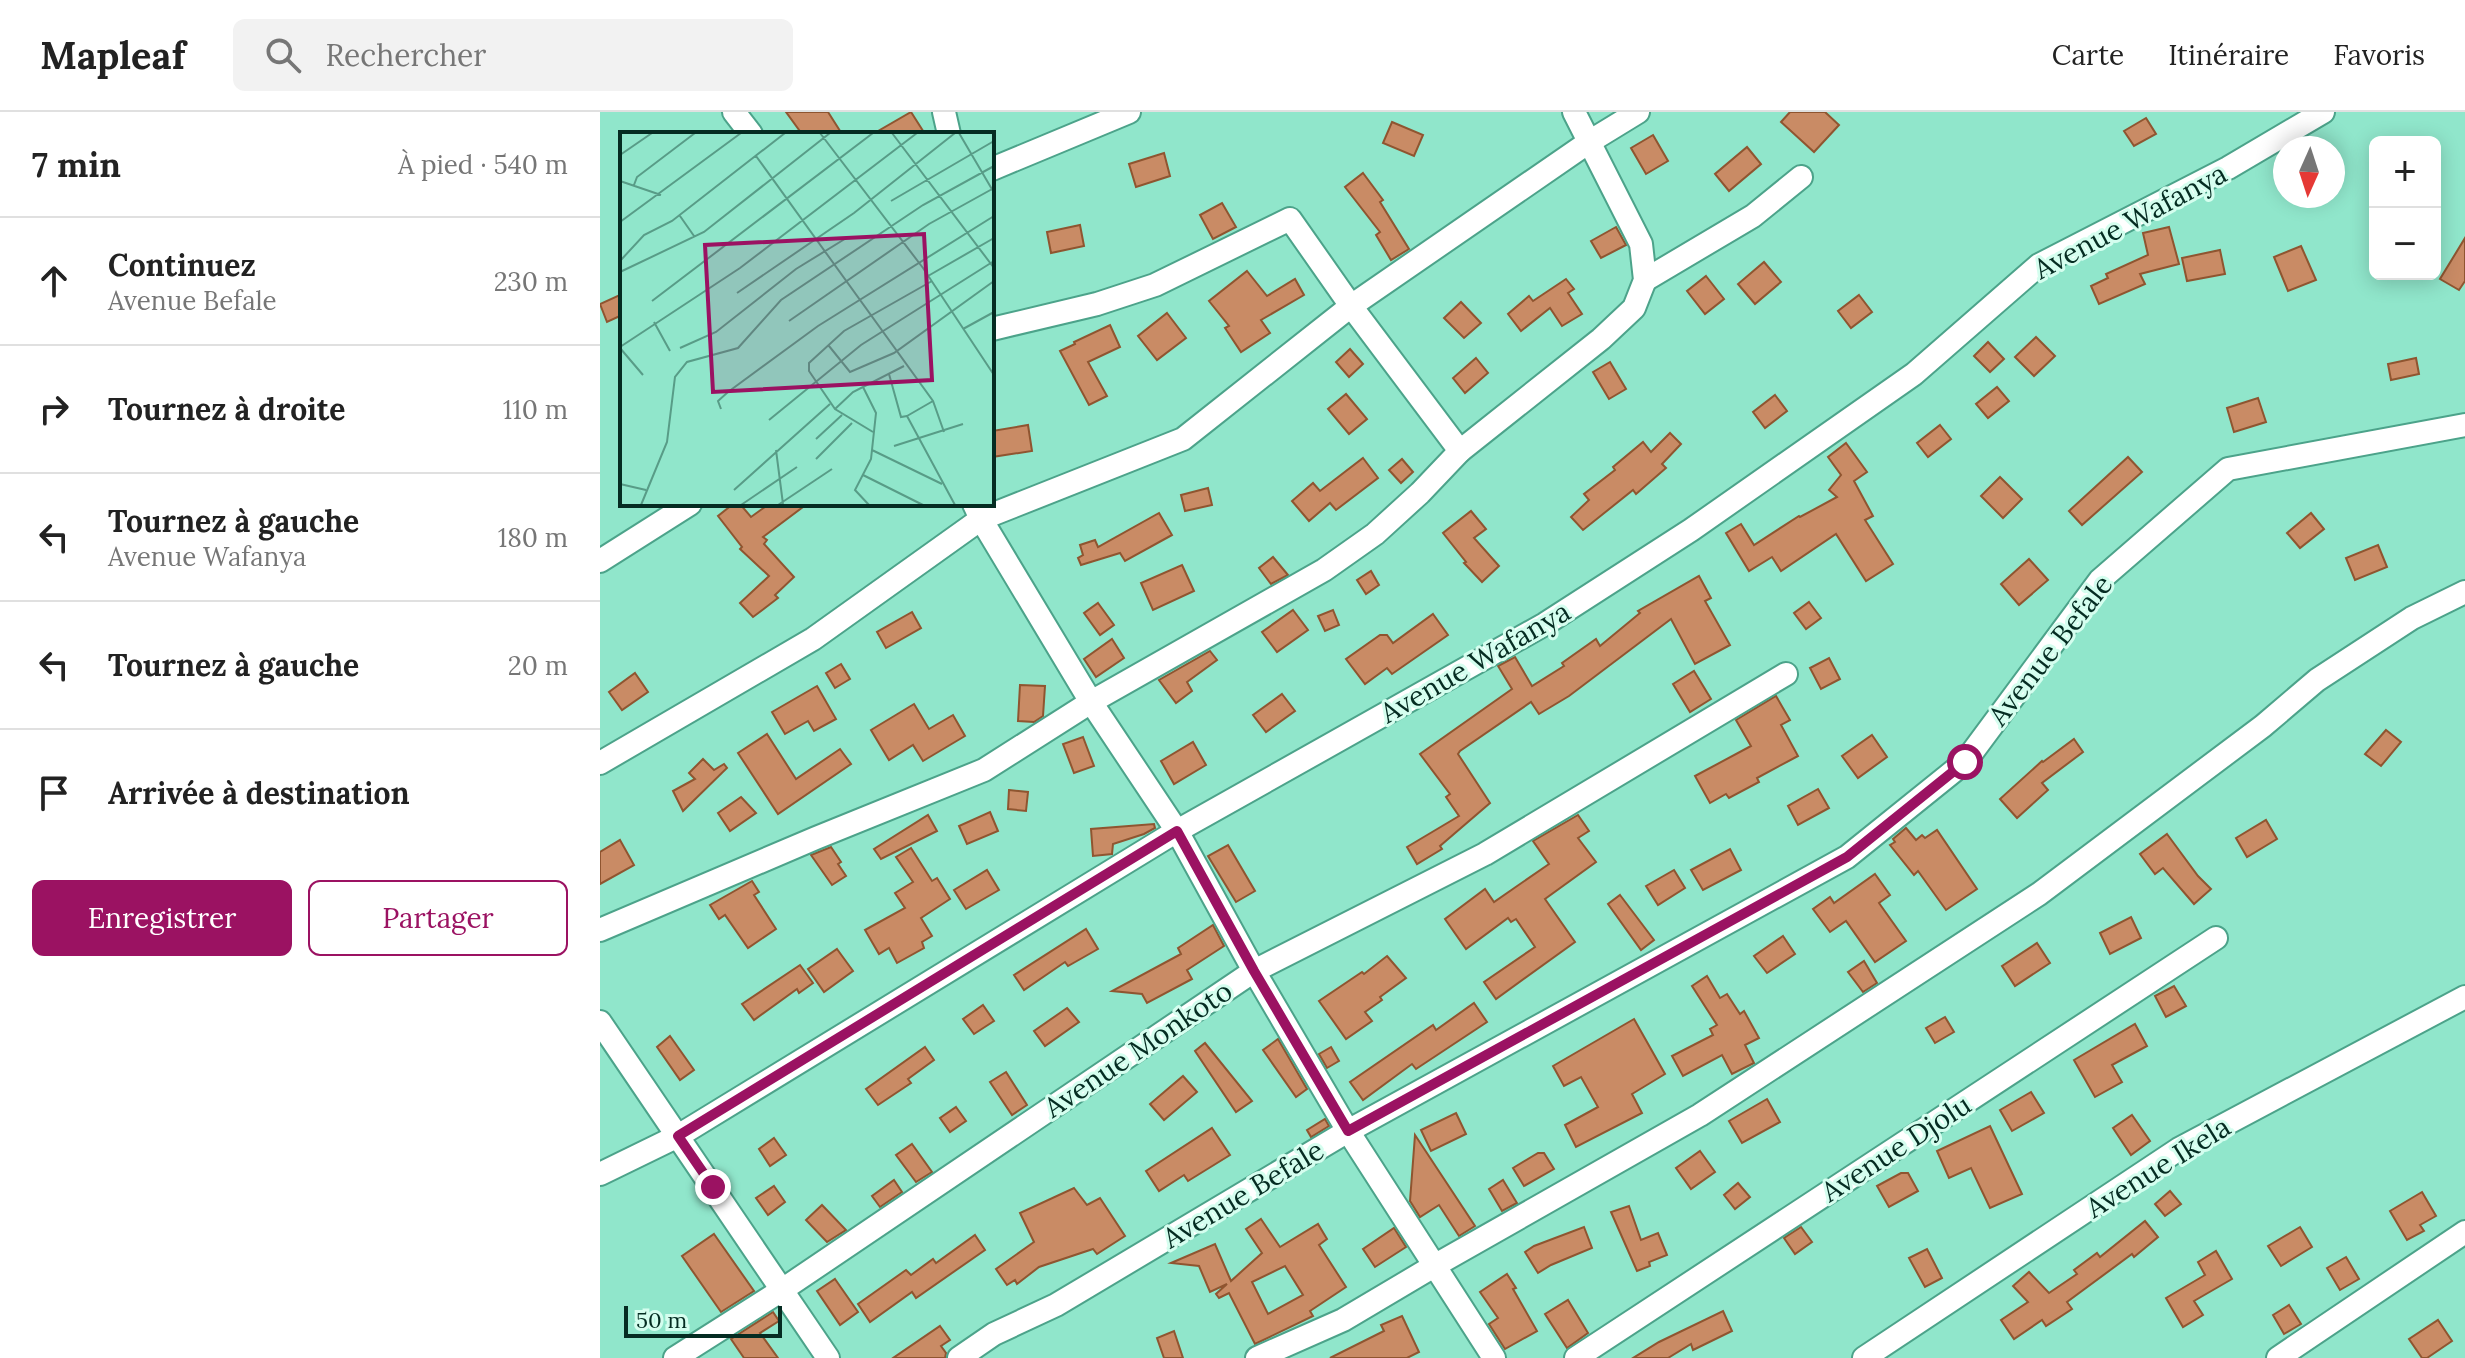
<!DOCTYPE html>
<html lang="fr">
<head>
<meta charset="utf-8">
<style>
	body { margin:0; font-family:Lora,serif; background:#f2f2f2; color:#222 }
	.controls { position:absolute; right:24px; top:24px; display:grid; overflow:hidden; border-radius:12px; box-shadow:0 4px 20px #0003 }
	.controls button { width:72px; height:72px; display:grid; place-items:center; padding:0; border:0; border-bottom:2px solid #e0e0e0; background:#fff; color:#222; font:40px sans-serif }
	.compass { position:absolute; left:1673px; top:24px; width:72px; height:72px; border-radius:50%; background:#fff; box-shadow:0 4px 20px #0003; rotate:183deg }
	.scale { position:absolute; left:24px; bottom:20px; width:158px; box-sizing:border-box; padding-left:8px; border:4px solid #052c22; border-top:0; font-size:22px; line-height:28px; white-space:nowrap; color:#052c22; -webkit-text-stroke:6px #d5feef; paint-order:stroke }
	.stop { position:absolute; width:24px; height:24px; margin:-18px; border:6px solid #9b1262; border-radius:50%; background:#fff }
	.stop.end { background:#9b1262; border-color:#fff; box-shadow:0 2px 8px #0008 }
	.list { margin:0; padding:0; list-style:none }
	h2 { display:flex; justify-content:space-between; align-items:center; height:104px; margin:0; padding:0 32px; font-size:34px }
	h2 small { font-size:26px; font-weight:400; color:#767676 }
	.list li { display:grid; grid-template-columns:52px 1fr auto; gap:24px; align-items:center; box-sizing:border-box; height:128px; padding:0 32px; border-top:2px solid #e0e0e0 }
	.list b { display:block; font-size:30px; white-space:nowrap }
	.list p { margin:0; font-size:26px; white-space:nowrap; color:#767676 }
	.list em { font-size:26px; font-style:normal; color:#767676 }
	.actions { display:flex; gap:16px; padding:24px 32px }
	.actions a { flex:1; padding:18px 0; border:2px solid #9b1262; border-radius:12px; text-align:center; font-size:28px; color:#9b1262 }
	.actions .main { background:#9b1262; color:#fff }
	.icon { flex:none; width:44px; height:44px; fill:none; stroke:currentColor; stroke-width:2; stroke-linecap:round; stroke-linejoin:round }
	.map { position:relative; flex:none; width:1865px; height:1246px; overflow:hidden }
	header { display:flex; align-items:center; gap:48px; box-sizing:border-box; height:112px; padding:0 40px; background:#fff; border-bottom:2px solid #e0e0e0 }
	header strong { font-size:38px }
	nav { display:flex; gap:44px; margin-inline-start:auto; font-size:28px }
	.search { width:560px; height:72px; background:#f2f2f2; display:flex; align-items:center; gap:20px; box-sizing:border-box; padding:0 28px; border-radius:12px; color:#767676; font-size:30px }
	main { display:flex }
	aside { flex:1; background:#fff }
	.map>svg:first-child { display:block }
</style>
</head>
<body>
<header>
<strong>Mapleaf</strong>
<div class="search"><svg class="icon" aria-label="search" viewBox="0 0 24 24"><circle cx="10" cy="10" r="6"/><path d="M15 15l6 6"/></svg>Rechercher</div>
<nav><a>Carte</a><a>Itinéraire</a><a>Favoris</a></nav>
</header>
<main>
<aside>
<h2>7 min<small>À pied · 540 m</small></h2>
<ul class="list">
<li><svg class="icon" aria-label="ahead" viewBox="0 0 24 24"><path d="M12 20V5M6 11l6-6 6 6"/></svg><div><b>Continuez</b><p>Avenue Befale</p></div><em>230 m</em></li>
<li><svg class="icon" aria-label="right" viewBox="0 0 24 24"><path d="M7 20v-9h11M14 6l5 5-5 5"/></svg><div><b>Tournez à droite</b></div><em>110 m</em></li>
<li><svg class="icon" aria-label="left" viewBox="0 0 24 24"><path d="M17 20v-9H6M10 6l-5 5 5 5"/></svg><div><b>Tournez à gauche</b><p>Avenue Wafanya</p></div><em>180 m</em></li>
<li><svg class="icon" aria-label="left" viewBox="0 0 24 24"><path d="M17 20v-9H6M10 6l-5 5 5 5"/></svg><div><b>Tournez à gauche</b></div><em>20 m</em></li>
<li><svg class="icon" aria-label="arrive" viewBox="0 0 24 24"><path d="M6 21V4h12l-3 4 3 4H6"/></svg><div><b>Arrivée à destination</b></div></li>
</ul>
<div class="actions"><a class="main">Enregistrer</a><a>Partager</a></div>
</aside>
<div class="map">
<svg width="1865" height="1246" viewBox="0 0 1865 1246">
	<rect width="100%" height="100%" fill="#90e6cb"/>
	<g fill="#c98b65" stroke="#8f5530" stroke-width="2" fill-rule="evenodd">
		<polygon points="186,0 228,0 242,22 202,22"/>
		<polygon points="311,0 325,22 273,22"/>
		<polygon points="1190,0 1225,0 1239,13 1214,40 1181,10"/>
		<polygon points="1546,6 1556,22 1534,34 1524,19"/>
		<polygon points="792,10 823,23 814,44 783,31"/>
		<polygon points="1053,23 1068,49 1046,62 1031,36"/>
		<polygon points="1147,35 1161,52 1129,79 1115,62"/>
		<polygon points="564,41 570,64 536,75 529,52"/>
		<polygon points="763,61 783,88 780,90 809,137 791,148 776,123 780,120 745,75"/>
		<polygon points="622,91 636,115 613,127 600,103"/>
		<polygon points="480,113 484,134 451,141 447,120"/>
		<polygon points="1016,115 1026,133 1001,146 991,129"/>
		<polygon points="1569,115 1579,152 1540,162 1545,172 1499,192 1491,174 1508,166 1506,162 1548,143 1543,121"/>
		<polygon points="1865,126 1865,169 1859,178 1840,167"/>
		<polygon points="1701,134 1716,168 1688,179 1674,145"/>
		<polygon points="1620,138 1625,162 1587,169 1582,146"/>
		<polygon points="1164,150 1181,170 1155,192 1138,172"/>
		<polygon points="647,159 667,184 695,167 704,183 661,208 670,221 641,240 625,216 629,214 609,189"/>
		<polygon points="1106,164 1124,187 1105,202 1087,179"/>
		<polygon points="966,167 974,177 968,181 982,202 962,214 950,196 921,219 908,202 929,184 933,189"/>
		<polygon points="22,182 22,203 7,210 0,192"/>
		<polygon points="1259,183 1272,200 1251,216 1238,199"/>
		<polygon points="861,190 881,211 864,226 844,206"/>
		<polygon points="567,201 586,226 557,248 538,224"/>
		<polygon points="510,213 520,235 488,250 507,284 489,293 460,239 475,232 474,230"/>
		<polygon points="1436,225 1455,244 1434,264 1415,245"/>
		<polygon points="1388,230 1404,247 1390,260 1374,244"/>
		<polygon points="750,237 763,252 749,265 736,250"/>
		<polygon points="876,246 888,261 865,281 853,266"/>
		<polygon points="1816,246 1819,262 1791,268 1788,252"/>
		<polygon points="1010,250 1026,277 1009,287 993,260"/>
		<polygon points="1397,275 1409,289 1388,306 1376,292"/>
		<polygon points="746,282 767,307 749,322 728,297"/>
		<polygon points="1175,283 1187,299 1165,316 1153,300"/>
		<polygon points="1658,286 1666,310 1634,320 1627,296"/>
		<polygon points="428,313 432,339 392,345 392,319"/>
		<polygon points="1340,313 1351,327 1328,345 1317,331"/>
		<polygon points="1070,321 1081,332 1062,352 1066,356 1036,382 1033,378 983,418 971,405 989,388 984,382 1015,358 1013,355 1043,330 1051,340"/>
		<polygon points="1246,331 1267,360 1254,369 1273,404 1265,408 1293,452 1266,469 1236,422 1181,459 1172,445 1149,459 1126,421 1141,412 1154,433 1199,404 1200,405 1237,385 1229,378 1241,363 1228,345"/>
		<polygon points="1528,345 1542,360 1482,413 1469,399"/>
		<polygon points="763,346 778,366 736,398 730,391 709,409 692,389 713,371 720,379"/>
		<polygon points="802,347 813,360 801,371 789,358"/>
		<polygon points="1400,365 1422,387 1403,406 1381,384"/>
		<polygon points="608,376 612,393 585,399 581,383"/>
		<polygon points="133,392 140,392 151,405 169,392 207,392 163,425 167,428 164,432 194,465 175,483 178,486 153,505 140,491 169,464 140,437 142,435 118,404"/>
		<polygon points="871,399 886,417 874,426 899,454 882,470 864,451 866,450 843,421"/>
		<polygon points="559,401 572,423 525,449 520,441 481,453 478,446 483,443 480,433 495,428 498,435"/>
		<polygon points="1711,401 1724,417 1700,436 1687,421"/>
		<polygon points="1778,433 1787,455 1755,468 1746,446"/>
		<polygon points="673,445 688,463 671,472 659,456"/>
		<polygon points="1429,447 1448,468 1419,493 1401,472"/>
		<polygon points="582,453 594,479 553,498 541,471"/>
		<polygon points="771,459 779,473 766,482 757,468"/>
		<polygon points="1099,464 1111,486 1105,489 1130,533 1095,552 1071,507 969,584 939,602 931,590 860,639 858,642 890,691 840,734 842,737 817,752 807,735 859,704 846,685 850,682 820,642 912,577 898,554 915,545 932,574 964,554 962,551 996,527 1000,534 1040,501 1038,499"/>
		<polygon points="1209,490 1221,506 1206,517 1194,501"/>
		<polygon points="498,491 514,513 500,523 484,501"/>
		<polygon points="693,498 708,518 677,540 662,520"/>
		<polygon points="733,498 739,513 725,519 718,504"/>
		<polygon points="312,500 321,516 286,536 277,520"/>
		<polygon points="833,502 848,523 792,562 787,556 765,572 746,547 780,523 787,523 793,531"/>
		<polygon points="512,527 524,546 496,565 484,547"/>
		<polygon points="610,539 617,548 587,570 592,579 576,591 559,568"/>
		<polygon points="1229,546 1240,567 1221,577 1210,556"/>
		<polygon points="241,552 250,567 235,576 226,561"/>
		<polygon points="1094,559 1111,587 1090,600 1073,572"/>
		<polygon points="35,561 48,580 22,598 9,580"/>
		<polygon points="420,573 445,574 443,604 434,610 418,609"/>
		<polygon points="217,574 236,607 214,619 208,609 185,622 172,600"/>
		<polygon points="682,582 695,599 666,620 653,603"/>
		<polygon points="1176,584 1190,608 1181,613 1198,644 1157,666 1159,670 1129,686 1126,682 1110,691 1095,664 1151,634 1136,608"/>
		<polygon points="314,592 329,617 353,603 365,624 323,649 313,633 289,648 271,618"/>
		<polygon points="1786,618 1801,630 1781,654 1765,642"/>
		<polygon points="167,622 196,667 240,637 251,652 178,702 138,641"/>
		<polygon points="1272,623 1287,645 1258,666 1242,644"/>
		<polygon points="483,625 494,654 474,661 463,632"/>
		<polygon points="1474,627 1483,640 1442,671 1448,678 1417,706 1400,687 1442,649 1443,650"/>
		<polygon points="593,630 606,653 574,672 561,649"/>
		<polygon points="103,647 114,658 124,652 127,656 83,699 73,679 95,667 89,661"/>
		<polygon points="1218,677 1229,696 1198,713 1188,694"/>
		<polygon points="409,678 428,680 426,699 408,697"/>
		<polygon points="141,685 156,701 130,719 118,701"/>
		<polygon points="390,700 398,719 367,732 359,714"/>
		<polygon points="328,703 337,719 281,747 274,737"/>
		<polygon points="978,703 989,719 978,726 996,750 945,787 975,830 896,887 884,870 935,835 916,807 911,810 908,806 866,837 845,807 885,777 894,790 949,752 933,729"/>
		<polygon points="1666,708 1677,727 1647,745 1636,726"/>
		<polygon points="554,712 555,716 544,722 513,732 512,742 493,744 491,717"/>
		<polygon points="1306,716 1316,728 1322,723 1325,726 1337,718 1377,777 1346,798 1318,759 1314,763 1290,733 1295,730 1293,727"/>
		<polygon points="1567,722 1598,764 1611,777 1594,792 1563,756 1555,762 1540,742"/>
		<polygon points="20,728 34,753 0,772 0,740"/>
		<polygon points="628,733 655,779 636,790 608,744"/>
		<polygon points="231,735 241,750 238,752 246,764 232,773 211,743"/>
		<polygon points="311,736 332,769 337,766 350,787 321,806 332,824 322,830 324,836 297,851 289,836 279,842 265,818 305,796 295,781 313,770 296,745"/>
		<polygon points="1130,737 1141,758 1103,778 1091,758"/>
		<polygon points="387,758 399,778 366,797 354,778"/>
		<polygon points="1074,758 1085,776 1058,793 1046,774"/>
		<polygon points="1275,762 1290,783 1279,791 1306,829 1275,850 1246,809 1230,820 1213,797 1230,785 1234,791"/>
		<polygon points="152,769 159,780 154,783 176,817 148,836 125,803 119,807 110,793"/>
		<polygon points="1020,783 1054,828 1041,838 1008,792"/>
		<polygon points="1531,805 1541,826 1510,842 1500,821"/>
		<polygon points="613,813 624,834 587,858 592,867 547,891 542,882 512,879 581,842 578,836"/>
		<polygon points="486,817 498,837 468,854 465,850 424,878 414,863"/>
		<polygon points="1183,824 1195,842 1167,861 1154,844"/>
		<polygon points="1437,831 1450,851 1415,874 1402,854"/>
		<polygon points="237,837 253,859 224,880 208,857"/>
		<polygon points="787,844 806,866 780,885 782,888 765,900 772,909 746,927 719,889 762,860 764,862"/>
		<polygon points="1264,849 1277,871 1263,880 1248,860"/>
		<polygon points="200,853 213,871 199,881 197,877 154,908 142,892"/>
		<polygon points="1107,864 1120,886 1127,882 1140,902 1144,899 1159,926 1145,933 1154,951 1132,962 1122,943 1083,964 1072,944 1113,923 1110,917 1117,913 1092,874"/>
		<polygon points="1574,874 1586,894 1566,905 1555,884"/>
		<polygon points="874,891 887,910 816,957 812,952 763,988 750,970 833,913 836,918"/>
		<polygon points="383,893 394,909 374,922 363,907"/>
		<polygon points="467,896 479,910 445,934 434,919"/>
		<polygon points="1345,905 1354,920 1335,931 1326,916"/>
		<polygon points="1034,907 1065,962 1032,982 1042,1001 976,1035 965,1013 998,995 981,965 964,974 953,954"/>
		<polygon points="1535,912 1547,934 1512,953 1522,970 1495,985 1474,948"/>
		<polygon points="70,924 94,958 80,968 57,935"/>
		<polygon points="678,927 707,977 696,985 663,938"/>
		<polygon points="605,931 652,989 636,1000 595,939"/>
		<polygon points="325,935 334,948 308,967 311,971 278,993 266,977"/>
		<polygon points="731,935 739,949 727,956 719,942"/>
		<polygon points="406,960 427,993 412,1003 390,970"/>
		<polygon points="583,964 597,980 564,1008 550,992"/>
		<polygon points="1431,980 1444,1001 1412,1019 1400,998"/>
		<polygon points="1167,987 1180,1010 1142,1031 1129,1009"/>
		<polygon points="356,995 366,1009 350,1020 340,1006"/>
		<polygon points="856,1001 866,1022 831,1039 821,1018"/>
		<polygon points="1532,1003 1550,1029 1531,1043 1513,1016"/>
		<polygon points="725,1007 729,1014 711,1025 707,1018"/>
		<polygon points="1390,1014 1422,1082 1390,1096 1371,1056 1349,1066 1337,1039"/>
		<polygon points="612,1016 630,1043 588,1069 584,1063 559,1079 546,1059"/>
		<polygon points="815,1023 875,1114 859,1124 839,1093 820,1105 810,1089"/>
		<polygon points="174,1026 186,1043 170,1054 159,1037"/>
		<polygon points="312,1032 332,1060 316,1070 296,1043"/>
		<polygon points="1100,1039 1115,1060 1091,1077 1076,1056"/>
		<polygon points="938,1041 944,1041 954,1057 924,1074 913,1056"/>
		<polygon points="1301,1061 1308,1061 1318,1079 1289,1095 1277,1074"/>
		<polygon points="294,1068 302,1080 280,1095 272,1084"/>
		<polygon points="903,1068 917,1091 902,1099 889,1077"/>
		<polygon points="1138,1071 1150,1085 1135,1097 1124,1083"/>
		<polygon points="174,1074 185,1090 168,1103 156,1086"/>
		<polygon points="474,1076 487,1093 500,1086 525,1124 497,1142 493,1137 439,1155 417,1172 415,1168 407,1173 396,1157 434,1130 420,1101"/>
		<polygon points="1570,1079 1581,1092 1565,1104 1555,1092"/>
		<polygon points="1822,1080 1836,1104 1820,1113 1824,1119 1807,1128 1790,1099"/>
		<polygon points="222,1093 246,1118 227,1130 206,1108"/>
		<polygon points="1029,1094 1041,1128 1058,1121 1067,1143 1049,1150 1050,1154 1037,1159 1011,1100"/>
		<path d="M661,1107l19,28 38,-23 9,15 -8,6 27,42 -36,24 3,5 -58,28 -26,-51 -10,5 -3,-4 11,-10 -17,8 -11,-26 -28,-3 44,-19 16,37 31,-28 -16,-24zM685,1154l18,29 -35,19 -16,-32z"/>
		<polygon points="1545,1109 1558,1125 1534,1145 1532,1142 1467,1190 1472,1197 1446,1214 1442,1208 1414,1227 1401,1208 1428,1190 1413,1174 1429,1160 1449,1181 1477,1162 1474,1158 1497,1141 1500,1145"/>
		<polygon points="984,1115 992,1136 951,1153 938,1161 925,1140 934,1134"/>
		<polygon points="1201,1115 1212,1130 1195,1142 1184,1126"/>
		<polygon points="1700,1115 1712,1135 1681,1154 1668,1134"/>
		<polygon points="794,1116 806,1135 775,1155 763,1137"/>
		<polygon points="114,1122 154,1179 121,1200 82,1144"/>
		<polygon points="375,1123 385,1138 316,1186 312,1180 270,1210 258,1192 306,1158 311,1163 333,1147 336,1151"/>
		<polygon points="1327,1137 1342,1166 1325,1175 1309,1146"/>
		<polygon points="1616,1139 1632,1167 1594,1189 1603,1203 1583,1215 1566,1186 1605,1163 1598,1150"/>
		<polygon points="1746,1145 1759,1167 1740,1178 1727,1156"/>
		<polygon points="907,1162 916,1176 913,1177 937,1219 905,1237 889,1212 898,1206 880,1180"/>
		<polygon points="235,1167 258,1200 240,1213 217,1179"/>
		<polygon points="968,1188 988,1221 967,1236 945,1202"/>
		<polygon points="1689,1193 1701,1212 1684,1222 1673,1203"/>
		<polygon points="1123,1199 1132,1219 1093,1238 1091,1232 1068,1246 1033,1246 1059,1230"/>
		<polygon points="173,1200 179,1209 160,1221 178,1246 144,1246 131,1227"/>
		<polygon points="802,1204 819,1240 807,1246 730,1246 784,1219 781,1213"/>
		<polygon points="1838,1208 1852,1229 1827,1246 1822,1246 1809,1227"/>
		<polygon points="340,1214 350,1228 341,1234 346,1241 345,1246 293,1246"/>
		<polygon points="574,1219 583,1246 564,1246 557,1226"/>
	</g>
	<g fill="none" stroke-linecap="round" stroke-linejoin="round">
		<g stroke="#4ca38a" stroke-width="26">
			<g id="minor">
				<polyline points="134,0 151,22"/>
				<polyline points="344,0 349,22"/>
				<polyline points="392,57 529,0"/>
				<polyline points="1045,168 1153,104 1201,65"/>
				<polyline points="392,217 497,192 555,173 690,107 751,194 860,339"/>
				<polyline points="374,392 381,407 491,590 577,719 654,859 748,1019 894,1246"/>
				<polyline points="0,449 90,392"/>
				<polyline points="0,651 213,527 381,407 583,327 751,194 989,30 1038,0"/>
				<polyline points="0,818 216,726 384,658 491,590 724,458 775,422 820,381 860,339 1001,227 1034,196 1045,168 1041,132 974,0"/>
				<polyline points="0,910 228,1246"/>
				<polyline points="0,1062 78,1024 577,719 945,512 1091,418 1314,262 1439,153 1628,56 1723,0"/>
				<polyline points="75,1246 182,1178 654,859 885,742 1186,562"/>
				<polyline points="359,1246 394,1222 456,1193 748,1019 1247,745 1365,650 1500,468 1628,357 1865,313"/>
				<polyline points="657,1246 743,1208 834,1154 1100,1003 1439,782 1663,614 1717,568 1812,506 1865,480"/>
				<polyline points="976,1246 1616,826"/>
				<polyline points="1264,1246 1579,1037 1865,885"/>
				<polyline points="1678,1246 1865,1120"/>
			</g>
		</g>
		<use href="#minor" stroke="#fff" stroke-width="22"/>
	</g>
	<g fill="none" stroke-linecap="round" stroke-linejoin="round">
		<polyline stroke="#9b1262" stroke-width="10" points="113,1075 78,1024 577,719 654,859 748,1019 1247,745 1365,650"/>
	</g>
	<g text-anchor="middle" stroke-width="6" stroke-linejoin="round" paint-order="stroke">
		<g font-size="28" fill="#052c22" stroke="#d5feef">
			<text transform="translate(1530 109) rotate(-28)" y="10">Avenue Wafanya</text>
			<text transform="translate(1450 538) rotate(-52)" y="10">Avenue Befale</text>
			<text transform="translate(875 550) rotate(-30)" y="10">Avenue Wafanya</text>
			<text transform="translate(538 937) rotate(-34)" y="10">Avenue Monkoto</text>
			<text transform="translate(1296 1036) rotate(-33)" y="10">Avenue Djolu</text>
			<text transform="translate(1558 1055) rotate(-32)" y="10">Avenue Ikela</text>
			<text transform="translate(643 1082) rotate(-31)" y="10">Avenue Befale</text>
		</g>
	</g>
	<g transform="translate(20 20)">
		<rect width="374" height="374" fill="#90e6cb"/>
		<path fill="none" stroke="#589c87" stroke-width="2" d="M200,1l103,135 71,107M272,1l102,135M339,1l34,58M0,23l32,-22M136,24l177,245 11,31M0,49l41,14M14,53l3,-8 58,-44M271,69l103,-60M60,84l14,20M0,90l121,-89M0,129l24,-26 28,-14 113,-88M0,140l84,-40 126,-99M308,144l66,-38M117,161l117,-80 101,-80M32,169l221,-168M169,189l140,-97 65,-36M34,190l16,29M343,197l31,-17M209,214l21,26 44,-19 100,-72M0,215l120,-79 177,-135M0,216l23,27M60,216l36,-16 80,-63 52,-32M269,242l12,43 6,-1M243,255l13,26 -5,46 -16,31 14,15M101,277l-3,-8 10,-9 90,-66 176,-110M215,277l18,-17 51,-26M287,284l48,89M287,284l26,-15M149,288l92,-75 133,-84M253,300l-38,-23 -26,-38v-8l35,-32 88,-50M196,307l26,-24M274,314l69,-22M156,318l7,54M252,318l70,34M196,327l36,-36M243,343l60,30M0,352l26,6M114,358l96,-86M21,373l26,-63 8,-65 12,-15 51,-14 43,-48 142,-95 71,-39M121,373l56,-38M158,373l54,-36"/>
		<path fill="#9b1262" fill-opacity="0.15" stroke="#9b1262" stroke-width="4" d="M304,102l8,146 -219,12 -8,-147z"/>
		<rect width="374" height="374" fill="none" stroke="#052c22" stroke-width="4"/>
	</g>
</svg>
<div class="controls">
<button>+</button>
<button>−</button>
</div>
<svg class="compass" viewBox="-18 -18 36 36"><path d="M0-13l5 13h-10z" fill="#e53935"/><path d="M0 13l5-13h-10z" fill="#767676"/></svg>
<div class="scale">50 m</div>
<div class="stop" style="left:1365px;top:650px"></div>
<div class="stop end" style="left:113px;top:1075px"></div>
</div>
</main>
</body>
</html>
